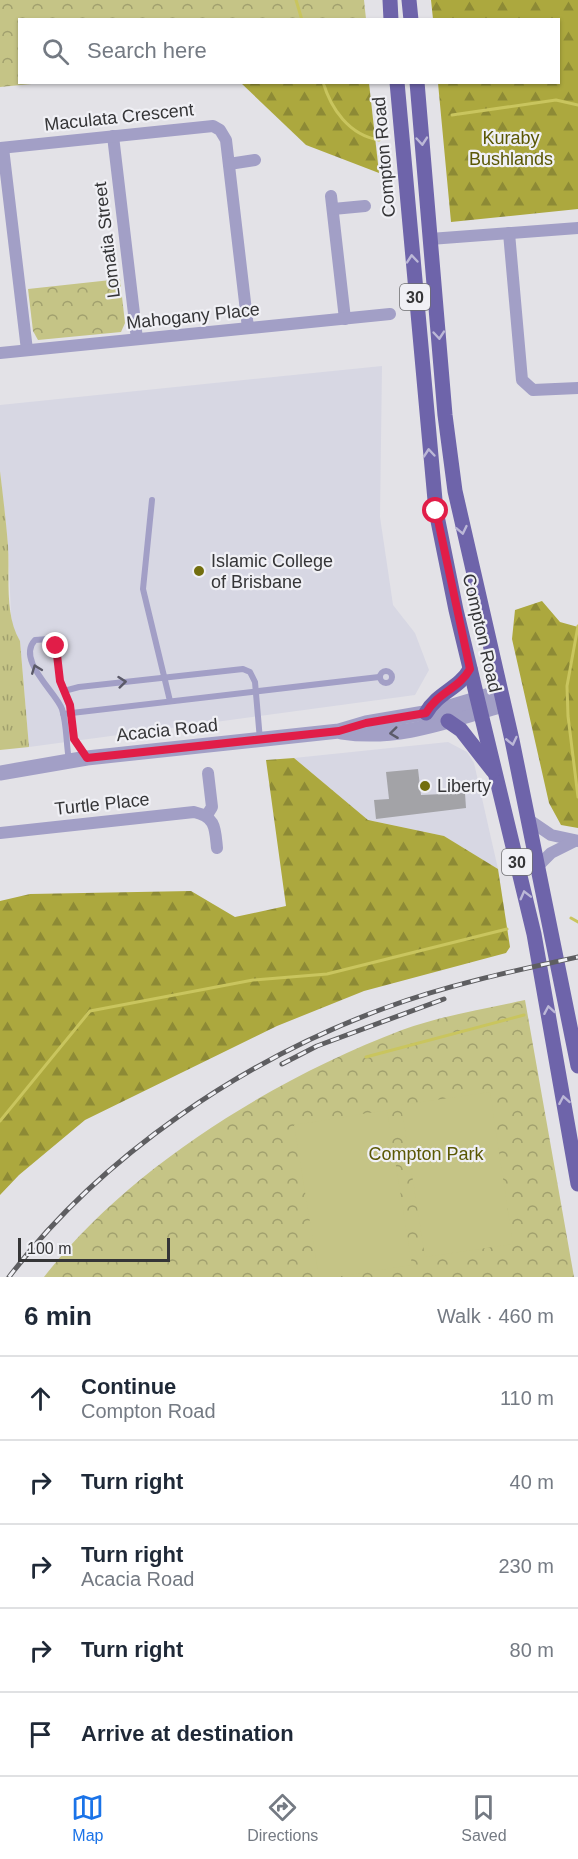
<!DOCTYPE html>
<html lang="en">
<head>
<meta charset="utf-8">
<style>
	body { margin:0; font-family:Helvetica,sans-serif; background:#f2f2f3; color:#1f2937 }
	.scale { position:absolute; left:18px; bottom:15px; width:152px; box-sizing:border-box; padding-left:6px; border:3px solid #353537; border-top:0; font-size:16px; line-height:21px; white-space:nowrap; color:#353537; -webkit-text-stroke:4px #f0f0f5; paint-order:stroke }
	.stop { position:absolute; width:18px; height:18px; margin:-14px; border:4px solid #e11d48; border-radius:50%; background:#fff }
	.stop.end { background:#e11d48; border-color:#fff; box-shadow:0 2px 6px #0008 }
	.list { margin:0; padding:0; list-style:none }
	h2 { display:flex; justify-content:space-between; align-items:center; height:78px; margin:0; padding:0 24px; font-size:26px }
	h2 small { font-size:20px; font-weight:400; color:#747a83 }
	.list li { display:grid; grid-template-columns:39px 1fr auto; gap:18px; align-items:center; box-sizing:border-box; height:84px; padding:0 24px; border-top:2px solid #e0e1e3 }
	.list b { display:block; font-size:22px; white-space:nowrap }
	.list p { margin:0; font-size:20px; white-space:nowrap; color:#747a83 }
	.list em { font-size:20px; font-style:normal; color:#747a83 }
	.icon { flex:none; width:33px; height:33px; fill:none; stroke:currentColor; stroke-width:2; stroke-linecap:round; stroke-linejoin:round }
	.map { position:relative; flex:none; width:578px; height:1277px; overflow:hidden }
	.search { position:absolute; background:#fff; box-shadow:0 2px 4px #0004; left:18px; right:18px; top:18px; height:66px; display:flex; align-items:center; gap:15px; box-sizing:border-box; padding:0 21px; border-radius:0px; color:#747a83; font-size:22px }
	.sheet { height:498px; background:#fff }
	nav { display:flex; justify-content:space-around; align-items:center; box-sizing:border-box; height:84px; border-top:2px solid #e0e1e3; background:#fff; font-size:16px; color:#747a83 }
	nav a { display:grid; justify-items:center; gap:3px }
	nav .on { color:#1a73e8 }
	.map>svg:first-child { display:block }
</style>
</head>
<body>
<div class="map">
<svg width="578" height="1277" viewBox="0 0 578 1277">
	<defs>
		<pattern id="grass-tufts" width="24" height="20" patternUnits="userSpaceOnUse" patternTransform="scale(1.5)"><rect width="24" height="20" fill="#c5c486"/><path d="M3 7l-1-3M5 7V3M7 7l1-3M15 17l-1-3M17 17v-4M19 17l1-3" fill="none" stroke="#a1a06e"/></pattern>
		<pattern id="forest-firs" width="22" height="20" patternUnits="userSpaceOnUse" patternTransform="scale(1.5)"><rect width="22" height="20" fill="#aca83e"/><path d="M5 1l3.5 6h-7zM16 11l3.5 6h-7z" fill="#8d8a35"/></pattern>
		<pattern id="park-crowns" width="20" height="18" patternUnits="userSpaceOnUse" patternTransform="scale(1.5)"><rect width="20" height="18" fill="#c5c486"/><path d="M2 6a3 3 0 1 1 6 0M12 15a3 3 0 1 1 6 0" fill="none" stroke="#a1a06e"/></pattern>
	</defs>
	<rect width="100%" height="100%" fill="#e3e2e7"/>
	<g fill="#d7d7e3">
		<polygon points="382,366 380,517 392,598 393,605 415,633 429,670 415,695 29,747 20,641 13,630 11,615 8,544 0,471 0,405"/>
		<polygon points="448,742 467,752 474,763 498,869 444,836 368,820 294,758"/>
	</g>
	<path fill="url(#grass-tufts)" d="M0,471c3,25 6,50 8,74 2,31 -4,69 12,96l9,106 -29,3z"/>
	<g fill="url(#forest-firs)">
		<polygon points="431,0 578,0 578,209 451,222 438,83 558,82 558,20 433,19"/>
		<polygon points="241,83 369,83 379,173 306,145"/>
		<polygon points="542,601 560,622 578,627 578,828 561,825 549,803 512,639 515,610"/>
		<polygon points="294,758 368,820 444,836 498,869 510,947 506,953 364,991 277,1026 85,1120 19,1175 0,1195 0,901 30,894 191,891 235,917 286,906 266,760"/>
	</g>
	<g fill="url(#park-crowns)">
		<polygon points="0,0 364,0 366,19 20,20 20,82 42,83 0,87"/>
		<polygon points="120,279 125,323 121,332 38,340 33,331 28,289"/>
		<path d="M525,1000l49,277h-530c84,-109 229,-198 358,-247 38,-14 83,-21 123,-30z"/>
	</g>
	<g fill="#c5c486">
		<polygon points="490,1092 513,1244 425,1257 401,1105"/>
		<polygon points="387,1110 412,1265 335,1277 319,1277 294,1125"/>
	</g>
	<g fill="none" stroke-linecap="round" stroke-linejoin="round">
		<g stroke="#c9c55e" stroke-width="3">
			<polyline points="296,0 302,20"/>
			<path d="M323,82c8,27 26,53 56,58"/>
			<polyline points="452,115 556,100 578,105"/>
			<polyline points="578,626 567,686 568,716 578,797"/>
			<polyline points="571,918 578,922"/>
			<polyline points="366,1057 524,1015"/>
			<polyline points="0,1121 90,1011 253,980 327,974 507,929"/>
		</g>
	</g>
	<polygon fill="#a3a3a7" points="418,769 421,795 465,793 466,808 376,819 374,800 389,799 386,772"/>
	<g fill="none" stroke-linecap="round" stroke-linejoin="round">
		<g stroke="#a29fc6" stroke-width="6">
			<polyline points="152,500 143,589 170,701"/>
			<circle cx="386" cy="677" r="6"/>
			<polyline points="64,691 79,687 243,669 250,672 255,682 260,740"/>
			<polyline points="63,714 379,677"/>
			<path d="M69,760c-3,-16 -2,-35 -7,-51 -6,-17 -46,-49 -27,-69l14,-1 6,5 5,37 10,24 4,34 12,17"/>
		</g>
		<g stroke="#a29fc6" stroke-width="12">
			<polyline points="113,136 137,339"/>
			<polyline points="0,148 213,126 220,130 226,140 248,328"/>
			<polyline points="3,148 27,350"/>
			<polyline points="229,164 255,160"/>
			<polyline points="331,196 345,319"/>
			<polyline points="333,209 365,206"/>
			<polyline points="509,233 522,380 533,390 578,388"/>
			<polyline points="430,239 578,228"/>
			<polyline points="0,353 390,314"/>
			<polyline points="207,815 212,807 208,773"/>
			<polyline points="529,820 551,835 578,841"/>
			<path d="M0,833l194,-21c22,5 21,16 23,36"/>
			<polyline points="538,866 551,853 573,842"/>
		</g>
		<g stroke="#a29fc6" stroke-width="15">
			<path d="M342,732c57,9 108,-12 161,-27"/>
			<polyline points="0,773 87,758 339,731 366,723 436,711 500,692"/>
		</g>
		<g stroke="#6e64aa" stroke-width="15">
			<polyline points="390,0 391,20"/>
			<polyline points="409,0 411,20"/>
			<polyline points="397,82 436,511 456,610 534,934 578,1184"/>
			<polyline points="417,82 445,415 455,491 512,740 578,1066"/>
			<path d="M426,713c12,-21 33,-24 44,-44"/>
			<polyline points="448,721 461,730 493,771"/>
		</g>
		<g stroke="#5e5e61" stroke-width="5">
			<g id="rail">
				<polyline points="282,1064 317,1046 444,999"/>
				<path d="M9,1277c92,-121 234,-217 376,-269 62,-23 128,-37 193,-51"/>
			</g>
		</g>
		<use href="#rail" stroke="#f0f0f5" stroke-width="3" stroke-dasharray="9" stroke-linecap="butt"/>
	</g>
	<defs><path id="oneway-chevron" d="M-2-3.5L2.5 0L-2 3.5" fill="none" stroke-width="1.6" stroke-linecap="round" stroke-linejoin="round" transform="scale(1.5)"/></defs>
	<g stroke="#bcb8d7">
		<use href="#oneway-chevron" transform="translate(422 141) rotate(85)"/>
		<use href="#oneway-chevron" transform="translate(412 259) rotate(-95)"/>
		<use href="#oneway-chevron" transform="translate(439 335) rotate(85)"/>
		<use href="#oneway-chevron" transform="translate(429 453) rotate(-95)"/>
		<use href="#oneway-chevron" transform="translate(462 530) rotate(78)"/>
		<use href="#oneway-chevron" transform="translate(512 741) rotate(77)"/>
		<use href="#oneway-chevron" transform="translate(525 895) rotate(-104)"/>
		<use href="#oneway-chevron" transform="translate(549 1010) rotate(-100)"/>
		<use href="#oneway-chevron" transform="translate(564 1100) rotate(-100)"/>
	</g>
	<g stroke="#5b5a69">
		<use href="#oneway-chevron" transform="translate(36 669) rotate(-111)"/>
		<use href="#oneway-chevron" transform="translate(122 682) rotate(-6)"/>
		<use href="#oneway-chevron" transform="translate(394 733) rotate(173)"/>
	</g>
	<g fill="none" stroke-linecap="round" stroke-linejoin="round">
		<path stroke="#e11d48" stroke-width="8" d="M56,646l4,35 10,24 4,34 13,19 252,-27 27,-8 60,-10c12,-21 33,-24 44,-44l-34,-158"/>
	</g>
	<g fill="#726e0e" stroke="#f0f0f5" stroke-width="2">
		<circle cx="199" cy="571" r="6"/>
		<circle cx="425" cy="786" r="6"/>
	</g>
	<g text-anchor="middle" stroke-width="4.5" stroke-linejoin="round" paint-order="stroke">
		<g fill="#f0f0f5" stroke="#6d6d70" stroke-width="1.5">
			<rect x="400" y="284" width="30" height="26" rx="4.5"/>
			<rect x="502" y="849" width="30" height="26" rx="4.5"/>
		</g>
		<g font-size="16" font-weight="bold" fill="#353537">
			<text x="415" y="303">30</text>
			<text x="517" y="868">30</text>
		</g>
		<g font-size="18" fill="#353537" stroke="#f0f0f5">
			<text transform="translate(119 117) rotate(-6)" y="6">Maculata Crescent</text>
			<text transform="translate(384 157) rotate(-95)" y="6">Compton Road</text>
			<text transform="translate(107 240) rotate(-97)" y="6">Lomatia Street</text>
			<text transform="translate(193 316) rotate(-6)" y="6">Mahogany Place</text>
			<text transform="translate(482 633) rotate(77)" y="6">Compton Road</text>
			<text transform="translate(167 730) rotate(-6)" y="6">Acacia Road</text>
			<text transform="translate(102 804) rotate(-6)" y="6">Turtle Place</text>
		</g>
		<g font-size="18" fill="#5a5704" stroke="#f0f0f5">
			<text x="511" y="144">Kuraby<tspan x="511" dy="21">Bushlands</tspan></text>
			<text x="426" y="1160">Compton Park</text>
		</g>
		<g font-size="18" fill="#353537" stroke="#f0f0f5" text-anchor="start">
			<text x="211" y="567">Islamic College<tspan x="211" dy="21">of Brisbane</tspan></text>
			<text x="437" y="792">Liberty</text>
		</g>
	</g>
</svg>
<div class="scale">100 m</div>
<div class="stop" style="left:436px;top:511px"></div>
<div class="stop end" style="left:56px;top:646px"></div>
<div class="search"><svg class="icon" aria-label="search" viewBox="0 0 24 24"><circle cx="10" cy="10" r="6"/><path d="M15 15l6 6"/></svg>Search here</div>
</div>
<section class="sheet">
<h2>6 min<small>Walk · 460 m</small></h2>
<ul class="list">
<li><svg class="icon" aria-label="ahead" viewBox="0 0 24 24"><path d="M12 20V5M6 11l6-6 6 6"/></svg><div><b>Continue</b><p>Compton Road</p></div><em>110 m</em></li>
<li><svg class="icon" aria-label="right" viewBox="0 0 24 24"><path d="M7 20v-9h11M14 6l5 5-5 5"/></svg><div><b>Turn right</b></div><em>40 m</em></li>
<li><svg class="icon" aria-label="right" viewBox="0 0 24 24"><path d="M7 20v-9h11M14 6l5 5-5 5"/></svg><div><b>Turn right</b><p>Acacia Road</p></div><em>230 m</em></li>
<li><svg class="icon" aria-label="right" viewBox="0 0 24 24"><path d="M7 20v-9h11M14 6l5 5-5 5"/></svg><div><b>Turn right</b></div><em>80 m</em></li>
<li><svg class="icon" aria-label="arrive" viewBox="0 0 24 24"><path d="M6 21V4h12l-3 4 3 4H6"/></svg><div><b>Arrive at destination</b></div></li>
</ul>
</section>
<nav>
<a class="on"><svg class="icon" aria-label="map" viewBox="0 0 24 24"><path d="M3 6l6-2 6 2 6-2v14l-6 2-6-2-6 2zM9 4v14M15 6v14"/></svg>Map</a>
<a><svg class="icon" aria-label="directions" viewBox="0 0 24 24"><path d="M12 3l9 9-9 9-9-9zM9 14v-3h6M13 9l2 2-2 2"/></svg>Directions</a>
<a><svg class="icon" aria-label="saved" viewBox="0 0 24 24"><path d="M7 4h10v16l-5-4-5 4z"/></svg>Saved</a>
</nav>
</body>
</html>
